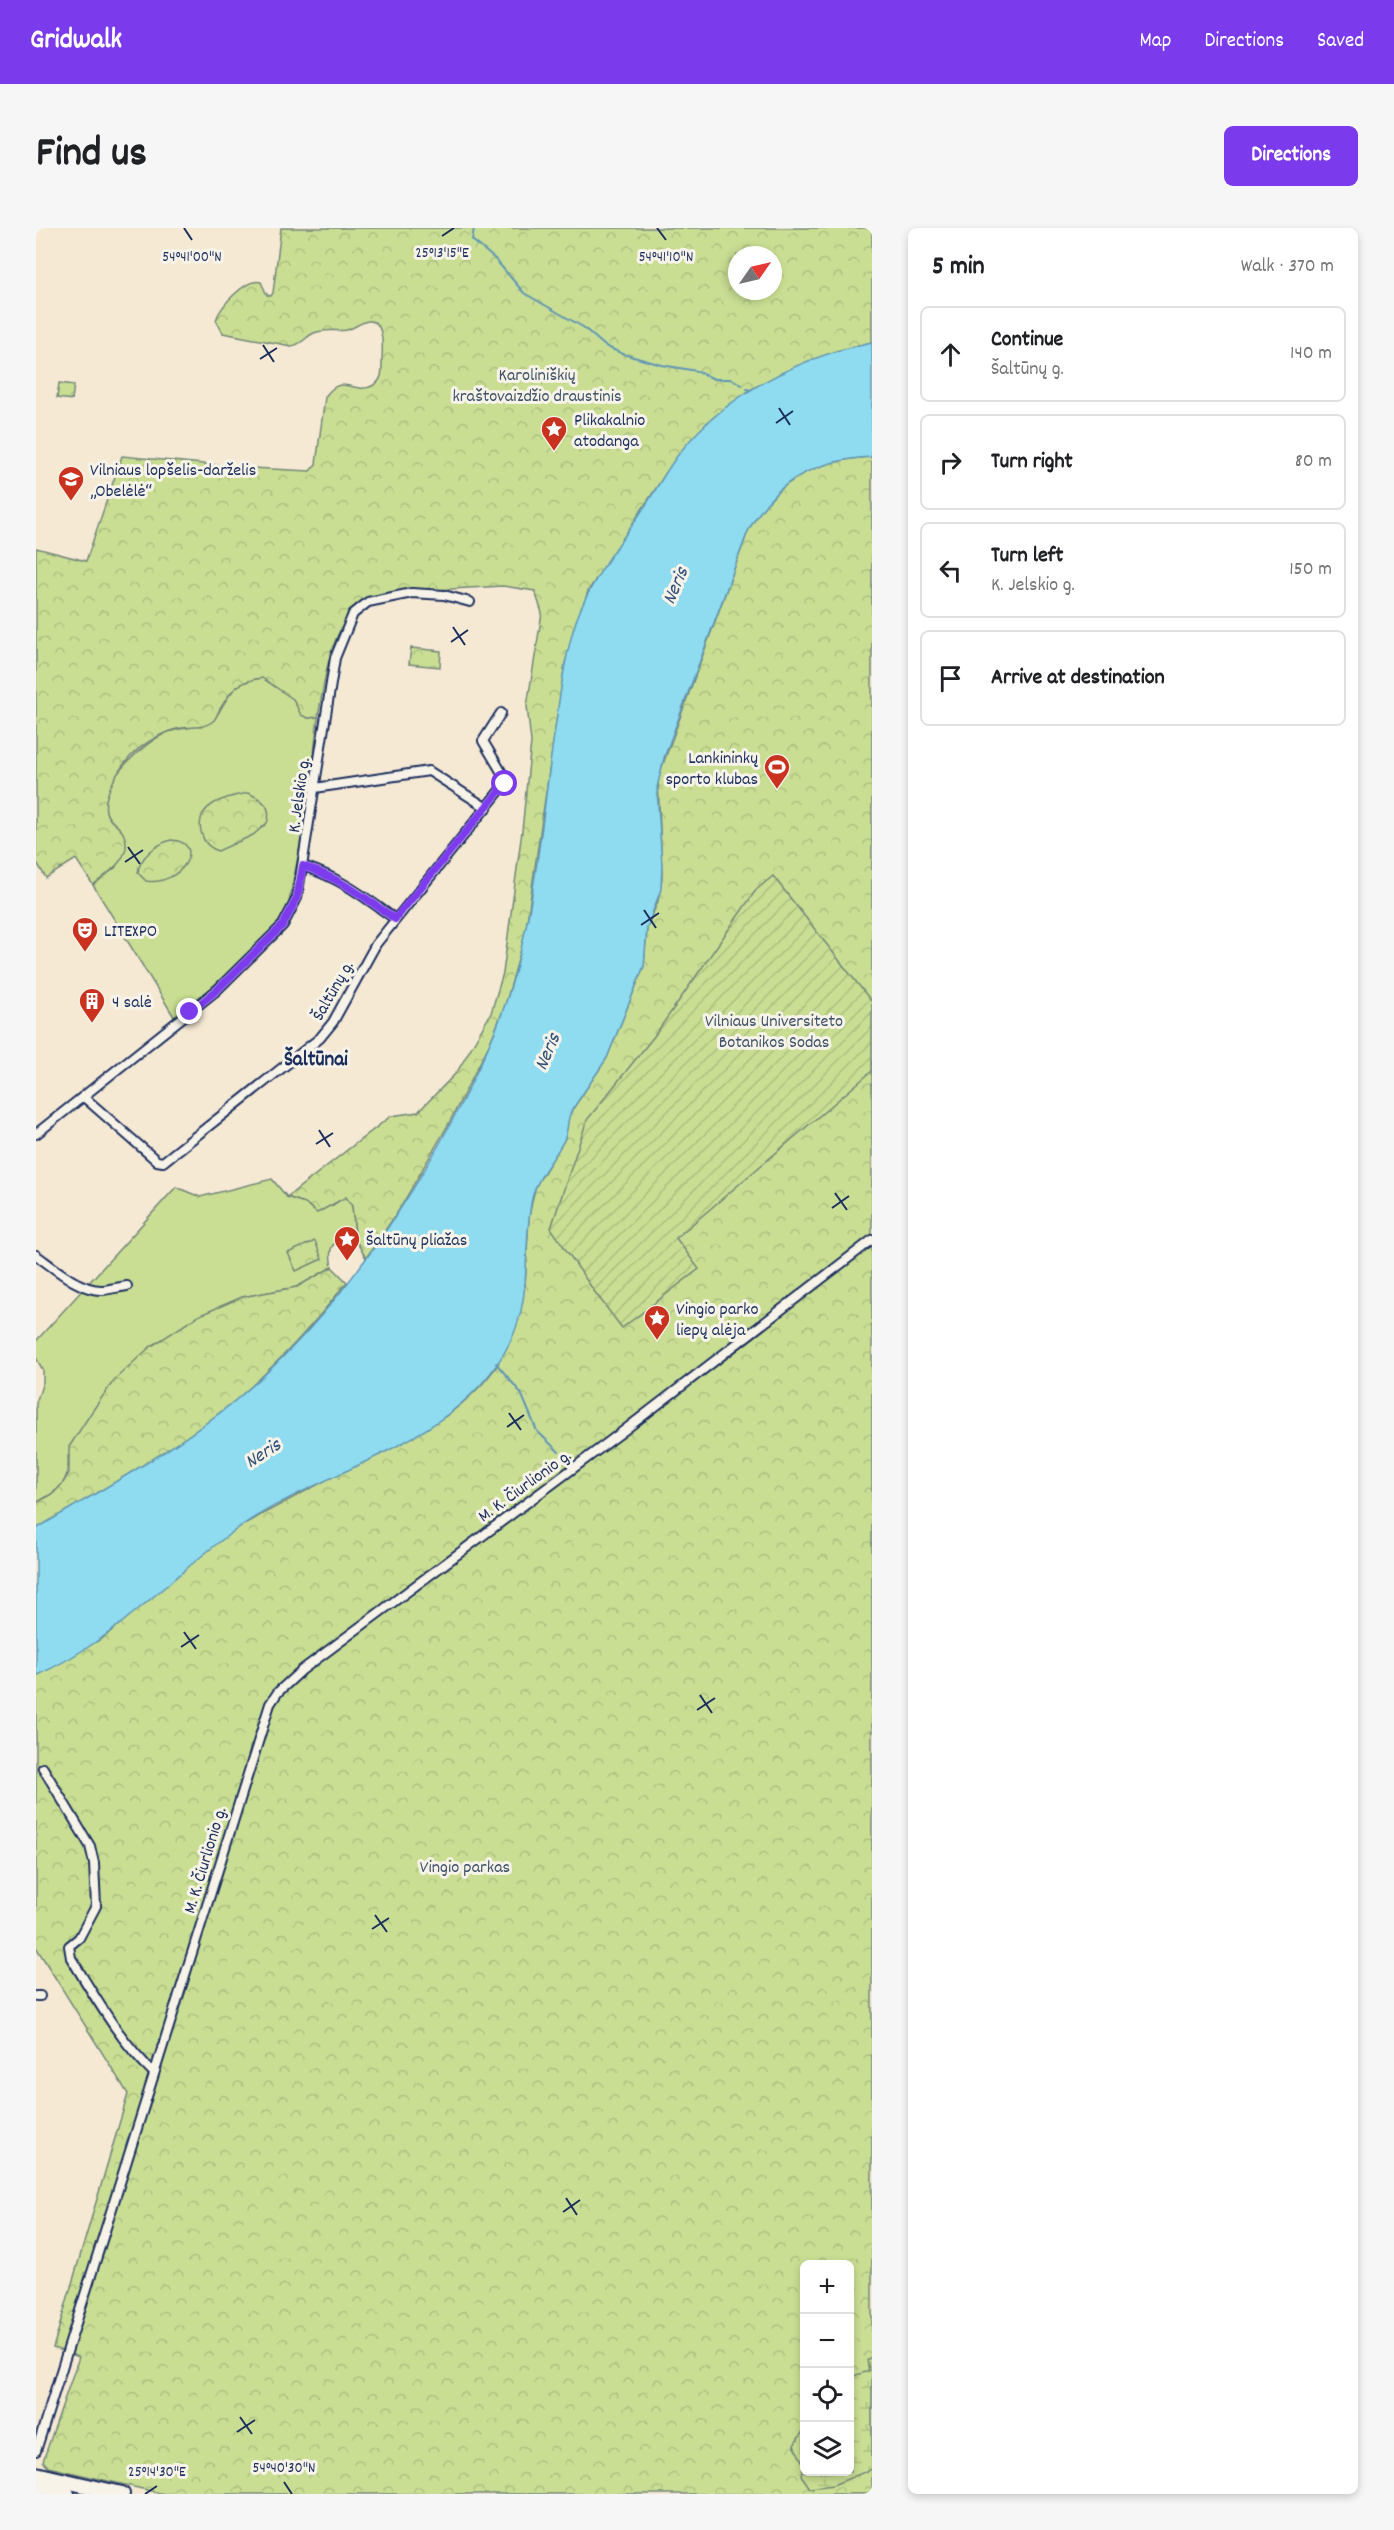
<!DOCTYPE html>
<html lang="en">
<head>
<meta charset="utf-8">
<style>
	body { margin:0; font-family:Dekko,sans-serif; background:#f6f6f6; color:#202124 }
	.controls { position:absolute; right:18px; bottom:18px; display:grid; overflow:hidden; border-radius:9px; box-shadow:0 3px 9px #0003 }
	.controls button { width:54px; height:54px; display:grid; place-items:center; padding:0; border:0; border-bottom:2px solid #e0e0e0; background:#fff; color:#202124; font:30px sans-serif }
	.compass { position:absolute; left:692px; top:18px; width:54px; height:54px; border-radius:50%; background:#fff; box-shadow:0 3px 9px #0003; rotate:56deg }
	.stop { position:absolute; width:18px; height:18px; margin:-14px; border:4px solid #7c3aed; border-radius:50%; background:#fff }
	.stop.end { background:#7c3aed; border-color:#fff; box-shadow:0 2px 6px #0008 }
	.list { margin:0; padding:0; list-style:none }
	h2 { display:flex; justify-content:space-between; align-items:center; height:78px; margin:0; padding:0 24px; font-size:26px }
	h2 small { font-size:20px; font-weight:400; color:#757577 }
	.list li { display:grid; grid-template-columns:39px 1fr auto; gap:18px; align-items:center; box-sizing:border-box; height:96px; margin:0 12px 12px; padding:0 12px; border:2px solid #e0e0e0; border-radius:9px }
	.list b { display:block; font-size:22px; white-space:nowrap }
	.list p { margin:0; font-size:20px; white-space:nowrap; color:#757577 }
	.list em { font-size:20px; font-style:normal; color:#757577 }
	.icon { flex:none; width:33px; height:33px; fill:none; stroke:currentColor; stroke-width:2; stroke-linecap:round; stroke-linejoin:round }
	.map { position:relative; flex:none; width:836px; height:2266px; overflow:hidden; border-radius:9px }
	header { display:flex; align-items:center; gap:36px; box-sizing:border-box; height:84px; padding:0 30px; background:#7c3aed; color:#fff }
	header strong { font-size:28px }
	nav { display:flex; gap:33px; margin-inline-start:auto; font-size:21px }
	.intro { display:flex; align-items:center; justify-content:space-between; box-sizing:border-box; height:144px; padding:0 36px }
	h1 { margin:0; font-size:42px }
	.button { padding:15px 27px; border-radius:9px; background:#7c3aed; color:#fff; font-size:21px; font-weight:700 }
	main { display:flex; gap:36px; padding:0 36px }
	aside { flex:1; background:#fff; border-radius:9px; box-shadow:0 3px 9px #0003 }
	.map>svg:first-child { display:block }
</style>
</head>
<body>
<header>
<strong>Gridwalk</strong>
<nav><a>Map</a><a>Directions</a><a>Saved</a></nav>
</header>
<div class="intro"><h1>Find us</h1><a class="button">Directions</a></div>
<main>
<div class="map">
<svg width="836" height="2266" viewBox="0 0 836 2266">
	<defs>
		<pattern id="forest-crowns" width="20" height="18" patternUnits="userSpaceOnUse" patternTransform="scale(1.5)"><rect width="20" height="18" fill="#c9de93"/><path d="M2 6a3 3 0 1 1 6 0M12 15a3 3 0 1 1 6 0" fill="none" stroke="#acbf81"/></pattern>
		<pattern id="wetland-marsh" width="20" height="14" patternUnits="userSpaceOnUse" patternTransform="scale(1.5)"><rect width="20" height="14" fill="#c9de93"/><path d="M1 5h8M5 5V1M11 12h8M15 12V8" fill="none" stroke="#acbf81"/></pattern>
		<pattern id="garden-furrows" width="10" height="10" patternUnits="userSpaceOnUse" patternTransform="scale(1.5)"><rect width="10" height="10" fill="#c9de93"/><path d="M-1 1l2-2M0 10L10 0M9 11l2-2" fill="none" stroke="#acbf81"/></pattern>
	</defs>
	<rect width="100%" height="100%" fill="#f6e9d4"/>
	<filter id="ink" filterUnits="userSpaceOnUse"><feTurbulence type="fractalNoise" baseFrequency=".0167" numOctaves="2"/><feDisplacementMap in="SourceGraphic" scale="12" xChannelSelector="R" yChannelSelector="G"/><feConvolveMatrix kernelMatrix="1 2 1 2 8 2 1 2 1" color-interpolation-filters="sRGB"/></filter>
	<g filter="url(#ink)">
		<g fill="#c9de93" stroke="#728678" stroke-width="1.5">
			<path d="M232,449l20,4 20,37 10,-1 -9,85 -22,110 -8,14 -103,94 -83,-135 23,-18 5,-37c-8,-8 -17,-14 -17,-26 1,-26 40,-61 62,-71 14,-6 30,-4 44,-11 5,-2 6,-6 9,-10 15,-26 18,-31 49,-35z"/>
			<path d="M236,951l15,18 18,6 8,7 20,-5 13,-9 6,10 4,35c-23,-1 -29,2 -24,26l-35,20 -55,10 -174,159c2,28 -9,34 -32,47v-100l7,-21v-12l-7,-12v-17l140,-154 24,10z"/>
		</g>
		<g fill="url(#forest-crowns)" stroke="#728678" stroke-width="1.5" fill-rule="evenodd">
			<path d="M245,0h591v114l-36,9 -56,23 -30,16 -41,31 -37,43 -84,127 -23,72 -40,272 -20,71 -16,39 -41,80 -49,85 -33,48 -10,-17 -4,-35 -6,-9 -29,16 -12,-10 -18,-6 104,-81 27,-4 39,-40 34,-59 12,-40 19,-142 9,-89 -4,-36 15,-93 -7,-22 -32,-5 -120,7c-53,18 -56,77 -65,124l-10,1 -7,-3 -8,-16 -31,-21c-24,3 -30,11 -42,31 -2,3 -4,10 -7,12 -8,7 -21,6 -31,7 -17,2 -40,16 -52,29 -11,12 -33,45 -21,61 4,6 12,9 15,17 10,22 -17,39 -31,50l-17,-26 -30,19 -10,-17v-313l50,13 36,-105 112,11 76,4 6,-7 9,-67c18,-26 29,0 49,-12 9,-5 8,-15 8,-25 0,-9 4,-41 -14,-39 -7,1 -14,7 -21,9 -11,2 -22,-2 -33,3 -9,4 -12,12 -23,13l-68,-13 -7,-13c4,-13 30,-43 45,-38l6,13 4,1 2,-3zM701,27h36v36h-36z"/>
			<polygon points="23,155 38,157 36,172 21,170"/>
			<path d="M836,229v2037h-708l-116,-27 -5,-6 36,-104 -26,-9 75,-254 -92,-147v-271l67,-38 105,-89 36,-25 202,-108c20,-15 38,-31 52,-52l27,-78 4,-69 6,-30 28,-45 5,-26 4,-6 35,-52 37,-92 3,-38 11,-27 4,-23 -4,-100 90,-247c28,-51 67,-71 124,-74zM768,2036h46v208h-46z"/>
			<polygon points="375,420 405,423 404,439 373,436"/>
			<path d="M212,565c14,6 25,14 19,30l-14,12 -35,16c-9,-4 -13,-7 -16,-16 -10,-30 23,-38 46,-42z"/>
			<path d="M135,612c38,2 9,47 -25,41l-8,-8c1,-16 19,-29 33,-33z"/>
			<polygon points="279,1013 286,1031 260,1043 252,1025"/>
			<path d="M296,1039l15,15c-33,42 -69,82 -110,117 -61,51 -134,89 -201,130v-26l17,-9 10,-11 6,-10v-26l24,-37 22,-31 35,-32 48,-31 44,-19 55,-10z"/>
		</g>
		<polygon fill="url(#wetland-marsh)" stroke="#728678" stroke-width="1.5" points="836,2128 836,2241 797,2257 774,2260 765,2247 768,2237 758,2217 768,2202 768,2244 814,2244 814,2149 833,2143 831,2132"/>
		<polygon fill="url(#garden-furrows)" stroke="#728678" stroke-width="1.5" points="737,648 836,774 836,843 640,1010 663,1041 586,1100 558,1063 515,1000 551,892 619,807 720,662"/>
		<path fill="#8fdbef" stroke="#6196b5" stroke-width="1.5" d="M836,114v115c-57,3 -96,23 -124,74l-84,227 -7,30 5,77 -1,24 -14,39 -3,38 -37,92 -35,52c-6,10 -3,20 -8,30 -11,22 -29,38 -33,64 -8,46 1,95 -21,138 -49,101 -182,125 -269,184 -49,34 -90,76 -138,111 -21,15 -44,28 -67,39v-147c67,-41 140,-79 201,-130 109,-91 195,-227 253,-356 43,-96 49,-205 64,-308 6,-39 10,-77 22,-114 16,-45 46,-79 71,-118 12,-18 21,-36 34,-52 46,-58 120,-94 191,-109z"/>
		<g fill="none" stroke-linecap="round" stroke-linejoin="round">
			<g stroke="#6196b5" stroke-width="2">
				<polyline points="438,0 436,12 459,31 488,65 547,99 569,118 587,126 626,137 661,143 678,151 696,151 706,157"/>
				<polyline points="711,161 714,162"/>
				<polyline points="460,1135 485,1165 501,1203 523,1224"/>
			</g>
			<g stroke="#1b2f5e" stroke-width="12">
				<g id="street">
					<polyline points="279,560 393,543 451,580"/>
					<path d="M267,638c39,13 59,29 92,53"/>
					<polyline points="49,870 121,933 127,934 284,810 297,794 340,716 469,556 469,550 447,513 465,485"/>
					<polyline points="0,906 181,762 247,697 261,670 299,430 317,386 332,374 376,365 408,367 434,374"/>
					<path d="M0,1027c18,13 44,36 67,35 8,-1 17,-3 24,-4"/>
					<path d="M7,1540l47,78 4,17 2,43 -17,32 -10,8 2,12c25,40 48,82 83,115"/>
					<polyline points="0,1768 4,1768"/>
					<polyline points="0,2223 234,1476 242,1464 266,1442 586,1204 836,1012"/>
				</g>
			</g>
			<g stroke="#1b2f5e" stroke-width="18">
				<g id="highway">
					<polyline points="0,2246 86,2266"/>
					<polyline points="0,2259 31,2266"/>
				</g>
			</g>
			<use href="#street" stroke="#f7f3e8" stroke-width="8"/>
			<use href="#highway" stroke="#f7f3e8" stroke-width="14"/>
		</g>
	</g>
	<g fill="none" stroke-linecap="round" stroke-linejoin="round" filter="url(#ink)">
		<path stroke="#7c3aed" stroke-width="8" d="M154,784l27,-22 66,-65 14,-27 6,-32c38,13 60,30 92,53l110,-135"/>
	</g>
	<path fill="none" stroke="#1b2f5e" stroke-width="2" d="M148,0l8,12M621,0l9,12M406,8l12,-8M227,117l11,17M224,131l17,-11M743,180l11,17M740,195l17,-12M417,399l12,18M415,414l17,-12M92,619l12,17M89,634l18,-12M608,682l12,18M605,697l18,-12M283,902l11,17M280,916l17,-11M799,965l12,17M796,980l17,-12M473,1185l12,17M471,1199l17,-12M148,1404l12,17M145,1419l18,-12M664,1467l12,18M661,1482l18,-12M339,1687l12,17M336,1701l17,-11M530,1970l11,17M527,1984l17,-12M204,2189l12,17M201,2204l18,-12M248,2254l8,12M109,2266l12,-8"/>
	<defs>
		<g id="sight-pin" transform="scale(1.35)"><path d="M0 17L-7.5 6A9.5 9.5 0 1 1 7.5 6Z" fill="#c8321e" stroke="#f7f3e8"/><path d="M0-6L1.8-2.2L6-1.7L2.9 1.2L3.7 5.4L0 3.3L-3.7 5.4L-2.9 1.2L-6-1.7L-1.8-2.2Z" fill="#fff"/></g>
		<g id="school-pin" transform="scale(1.35)"><path d="M0 17L-7.5 6A9.5 9.5 0 1 1 7.5 6Z" fill="#c8321e" stroke="#f7f3e8"/><path d="M0-5L7-2L0 1L-7-2ZM-4 1L0 2.5L4 1V4Q0 6-4 4Z" fill="#fff"/></g>
		<g id="stadium-pin" transform="scale(1.35)"><path d="M0 17L-7.5 6A9.5 9.5 0 1 1 7.5 6Z" fill="#c8321e" stroke="#f7f3e8"/><path d="M0-5a6.5 5 0 1 0 0 10a6.5 5 0 1 0 0-10ZM-3.5-1.8h7v3.6h-7Z" fill="#fff"/></g>
		<g id="theatre-pin" transform="scale(1.35)"><path d="M0 17L-7.5 6A9.5 9.5 0 1 1 7.5 6Z" fill="#c8321e" stroke="#f7f3e8"/><path d="M-5-5.5Q0-4 5-5.5V0Q5 5 0 6Q-5 5-5 0ZM-3.3-2.5H-1v1.5H-3.3ZM1-2.5H3.3v1.5H1ZM-2.8 1Q0 5.5 2.8 1Z" fill="#fff"/></g>
		<g id="building-pin" transform="scale(1.35)"><path d="M0 17L-7.5 6A9.5 9.5 0 1 1 7.5 6Z" fill="#c8321e" stroke="#f7f3e8"/><path d="M-4-6H4V6H1V3H-1V6H-4ZM-2.5-4.3h1.7v1.8h-1.7ZM.8-4.3h1.7v1.8H.8ZM-2.5-1h1.7V.8h-1.7ZM.8-1h1.7V.8H.8Z" fill="#fff"/></g>
	</defs>
	<g fill-rule="evenodd">
		<use href="#sight-pin" x="518" y="201"/>
		<use href="#school-pin" x="35" y="251"/>
		<use href="#stadium-pin" x="741" y="539"/>
		<use href="#theatre-pin" x="49" y="702"/>
		<use href="#building-pin" x="56" y="773"/>
		<use href="#sight-pin" x="311" y="1011"/>
		<use href="#sight-pin" x="621" y="1090"/>
	</g>
	<g text-anchor="middle" stroke-width="6" stroke-linejoin="round" paint-order="stroke">
		<g font-size="18" fill="#3e5269" stroke="#f7f3e8">
			<text x="501" y="152">Karoliniškių<tspan x="501" dy="21">kraštovaizdžio draustinis</tspan></text>
			<text x="738" y="798">Vilniaus Universiteto<tspan x="738" dy="21">Botanikos Sodas</tspan></text>
			<text x="429" y="1644">Vingio parkas</text>
		</g>
		<g font-size="18" fill="#1b2f5e" stroke="#f7f3e8" text-anchor="start">
			<text x="538" y="197">Plikakalnio<tspan x="538" dy="21">atodanga</tspan></text>
			<text x="54" y="247">Vilniaus lopšelis-darželis<tspan x="54" dy="21">„Obelėlė“</tspan></text>
			<text x="722" y="535" text-anchor="end">Lankininkų<tspan x="722" dy="21">sporto klubas</tspan></text>
			<text x="68" y="708">LITEXPO</text>
			<text x="76" y="779">4 salė</text>
			<text x="330" y="1017">Šaltūnų pliažas</text>
			<text x="640" y="1086">Vingio parko<tspan x="640" dy="21">liepų alėja</tspan></text>
		</g>
		<g font-size="18" fill="#1b2f5e" stroke="#f7f3e8">
			<text transform="translate(262 567) rotate(-82)" y="6">K. Jelskio g.</text>
			<text transform="translate(296 762) rotate(-60)" y="6">Šaltūnų g.</text>
			<text transform="translate(488 1257) rotate(-36)" y="6">M. K. Čiurlionio g.</text>
			<text transform="translate(168 1632) rotate(-73)" y="6">M. K. Čiurlionio g.</text>
		</g>
		<g font-size="20" font-style="italic" fill="#32517b" stroke="#f7f3e8">
			<text transform="translate(638 357) rotate(-67)" y="7">Neris</text>
			<text transform="translate(510 823) rotate(-67)" y="7">Neris</text>
			<text transform="translate(226 1224) rotate(-33)" y="7">Neris</text>
		</g>
		<g font-size="21" font-weight="bold" fill="#1b2f5e" stroke="#f7f3e8">
			<text x="280" y="837">Šaltūnai</text>
		</g>
	</g>
	<g font-size="15" text-anchor="middle" fill="#1b2f5e" stroke="#f7f3e8" stroke-width="6" stroke-linejoin="round" paint-order="stroke">
		<text x="406" y="29">25°13'15"E</text>
		<text x="630" y="33">54°41'10"N</text>
		<text x="156" y="33">54°41'00"N</text>
		<text x="248" y="2244">54°40'30"N</text>
		<text x="121" y="2248">25°14'30"E</text>
	</g>
</svg>
<div class="controls">
<button>+</button>
<button>−</button>
<button><svg class="icon" aria-label="locate" viewBox="0 0 24 24"><circle cx="12" cy="12" r="6"/><path d="M12 2v4M12 18v4M2 12h4M18 12h4"/></svg></button>
<button><svg class="icon" aria-label="layers" viewBox="0 0 24 24"><path d="M12 4l9 5-9 5-9-5zM3 14l9 5 9-5"/></svg></button>
</div>
<svg class="compass" viewBox="-18 -18 36 36"><path d="M0-13l5 13h-10z" fill="#e53935"/><path d="M0 13l5-13h-10z" fill="#757577"/></svg>
<div class="stop" style="left:469px;top:556px"></div>
<div class="stop end" style="left:154px;top:784px"></div>
</div>
<aside>
<h2>5 min<small>Walk · 370 m</small></h2>
<ul class="list">
<li><svg class="icon" aria-label="ahead" viewBox="0 0 24 24"><path d="M12 20V5M6 11l6-6 6 6"/></svg><div><b>Continue</b><p>Šaltūnų g.</p></div><em>140 m</em></li>
<li><svg class="icon" aria-label="right" viewBox="0 0 24 24"><path d="M7 20v-9h11M14 6l5 5-5 5"/></svg><div><b>Turn right</b></div><em>80 m</em></li>
<li><svg class="icon" aria-label="left" viewBox="0 0 24 24"><path d="M17 20v-9H6M10 6l-5 5 5 5"/></svg><div><b>Turn left</b><p>K. Jelskio g.</p></div><em>150 m</em></li>
<li><svg class="icon" aria-label="arrive" viewBox="0 0 24 24"><path d="M6 21V4h12l-3 4 3 4H6"/></svg><div><b>Arrive at destination</b></div></li>
</ul>
</aside>
</main>
</body>
</html>
